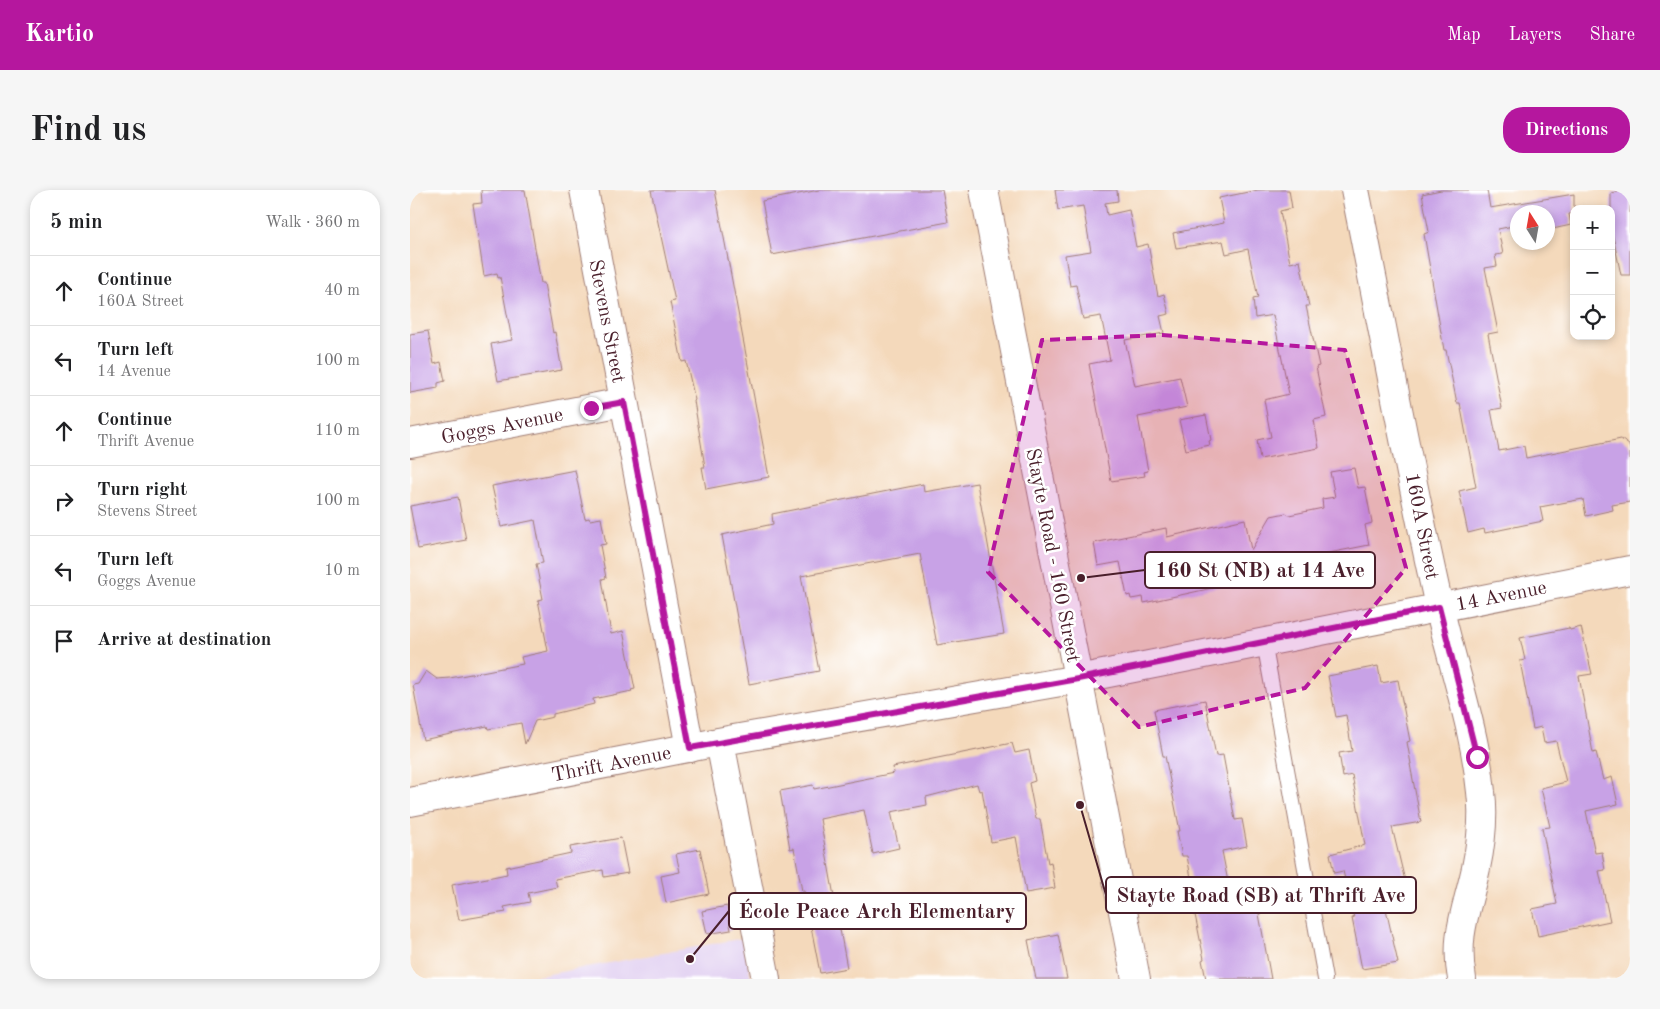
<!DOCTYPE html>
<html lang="en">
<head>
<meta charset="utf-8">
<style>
	body { margin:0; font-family:"Old Standard TT",serif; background:#f6f6f6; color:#202124 }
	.controls { position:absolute; right:15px; top:15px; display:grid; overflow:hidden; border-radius:10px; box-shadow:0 2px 8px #0003 }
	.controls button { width:45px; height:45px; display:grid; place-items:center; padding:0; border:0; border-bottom:1px solid #e0e0e0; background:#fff; color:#202124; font:25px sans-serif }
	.compass { position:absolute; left:1100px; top:15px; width:45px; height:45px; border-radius:50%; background:#fff; box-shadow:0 2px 8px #0003; rotate:349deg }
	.stop { position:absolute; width:15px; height:15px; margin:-11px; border:4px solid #b5179e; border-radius:50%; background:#fff }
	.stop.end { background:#b5179e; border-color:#fff; box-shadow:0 1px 5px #0008 }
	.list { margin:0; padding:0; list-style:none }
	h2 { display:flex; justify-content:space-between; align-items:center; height:65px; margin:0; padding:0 20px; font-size:21px }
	h2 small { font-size:16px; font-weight:400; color:#757577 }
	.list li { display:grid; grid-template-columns:32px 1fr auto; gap:15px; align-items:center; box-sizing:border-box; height:70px; padding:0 20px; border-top:1px solid #e0e0e0 }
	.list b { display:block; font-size:19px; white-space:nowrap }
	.list p { margin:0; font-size:16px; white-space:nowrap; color:#757577 }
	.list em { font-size:16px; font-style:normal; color:#757577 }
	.icon { flex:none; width:28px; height:28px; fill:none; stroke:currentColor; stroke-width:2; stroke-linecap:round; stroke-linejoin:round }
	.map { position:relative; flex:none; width:1220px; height:789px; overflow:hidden; border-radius:20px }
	header { display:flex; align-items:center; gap:30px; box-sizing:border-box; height:70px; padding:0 25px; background:#b5179e; color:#fff }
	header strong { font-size:24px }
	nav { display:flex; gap:28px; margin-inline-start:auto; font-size:18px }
	.intro { display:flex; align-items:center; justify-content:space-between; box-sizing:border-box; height:120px; padding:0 30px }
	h1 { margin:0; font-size:35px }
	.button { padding:12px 22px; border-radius:20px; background:#b5179e; color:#fff; font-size:18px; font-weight:700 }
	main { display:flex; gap:30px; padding:0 30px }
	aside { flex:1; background:#fff; border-radius:20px; box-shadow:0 2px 8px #0003 }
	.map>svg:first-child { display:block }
</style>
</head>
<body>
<header>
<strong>Kartio</strong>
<nav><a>Map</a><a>Layers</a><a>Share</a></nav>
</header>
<div class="intro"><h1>Find us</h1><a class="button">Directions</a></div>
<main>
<aside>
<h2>5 min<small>Walk · 360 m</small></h2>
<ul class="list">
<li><svg class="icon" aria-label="ahead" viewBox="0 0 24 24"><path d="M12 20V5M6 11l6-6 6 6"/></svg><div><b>Continue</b><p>160A Street</p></div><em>40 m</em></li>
<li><svg class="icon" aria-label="left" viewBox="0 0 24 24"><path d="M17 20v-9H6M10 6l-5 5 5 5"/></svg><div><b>Turn left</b><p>14 Avenue</p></div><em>100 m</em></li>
<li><svg class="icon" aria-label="ahead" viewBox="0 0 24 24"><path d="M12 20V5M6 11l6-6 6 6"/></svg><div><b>Continue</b><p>Thrift Avenue</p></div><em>110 m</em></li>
<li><svg class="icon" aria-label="right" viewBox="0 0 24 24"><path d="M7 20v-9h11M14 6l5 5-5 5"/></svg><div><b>Turn right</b><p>Stevens Street</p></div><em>100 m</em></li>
<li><svg class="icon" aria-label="left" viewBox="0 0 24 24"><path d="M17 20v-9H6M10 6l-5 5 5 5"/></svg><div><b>Turn left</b><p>Goggs Avenue</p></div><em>10 m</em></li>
<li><svg class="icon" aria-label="arrive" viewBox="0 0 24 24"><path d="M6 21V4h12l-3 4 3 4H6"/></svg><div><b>Arrive at destination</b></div></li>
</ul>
</aside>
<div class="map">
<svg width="1220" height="789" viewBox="0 0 1220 789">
	<rect width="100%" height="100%" fill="#fff"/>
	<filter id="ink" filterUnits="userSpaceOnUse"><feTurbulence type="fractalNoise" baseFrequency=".02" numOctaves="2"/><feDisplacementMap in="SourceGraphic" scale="10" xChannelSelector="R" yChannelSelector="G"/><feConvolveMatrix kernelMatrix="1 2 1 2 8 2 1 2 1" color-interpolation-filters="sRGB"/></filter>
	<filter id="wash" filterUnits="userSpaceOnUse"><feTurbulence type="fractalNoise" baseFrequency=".0096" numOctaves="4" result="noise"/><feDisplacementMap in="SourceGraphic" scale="20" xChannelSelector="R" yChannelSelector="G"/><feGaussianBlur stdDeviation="1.12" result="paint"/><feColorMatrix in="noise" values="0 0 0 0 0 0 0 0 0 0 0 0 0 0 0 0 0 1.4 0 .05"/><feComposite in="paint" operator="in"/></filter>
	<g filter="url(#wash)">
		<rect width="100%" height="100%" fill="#f4d9bb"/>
		<polygon fill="#e3d3f2" points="334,748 341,789 112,789"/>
		<g id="blocks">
			<g fill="#c8a2e6">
				<polygon points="71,0 115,0 131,93 134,93 143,143 145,142 152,180 88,191 81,154 102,150 90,87 88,88 87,83 74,86 63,14 72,13"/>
				<polygon points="241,0 305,0 359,287 296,299 292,277 295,277 284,211 285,210 276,171 272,172 260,112 265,111"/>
				<polygon points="409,0 532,0 538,32 362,65 352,11"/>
				<polygon points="645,0 707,0 708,11 695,13 697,25 719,20 726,57 738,54 748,106 754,104 759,124 750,126 754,143 715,150 725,196 770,187 777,217 728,227 738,281 734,282 735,286 701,291 679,174 700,170 691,126 673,129 666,95 660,96 655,65 681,61 673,16 648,20"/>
				<polygon points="848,0 879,0 882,18 870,21 880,73 890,71 899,116 896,116 909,176 906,177 916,227 904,230 909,258 850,269 847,250 861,247 854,210 879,204 863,125 845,128 843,109 848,108 838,59 816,64 813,51 766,58 763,43 814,33 809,8"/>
				<polygon points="1031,0 1077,0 1080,18 1164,4 1164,23 1159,24 1161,35 1138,40 1138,22 1108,22 1108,35 1088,39 1093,64 1085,65 1087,76 1075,78 1088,142 1078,144 1092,218 1081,220 1089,261 1114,256 1116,268 1211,249 1219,255 1220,260 1220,312 1202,315 1203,320 1176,326 1173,309 1130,317 1133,331 1075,343 1074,339 1058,343 1049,301 1066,297 1050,213 1047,213 1036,160 1034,160 1014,44 1019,42 1012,4"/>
				<polygon points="1216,0 1220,0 1220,85 1211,85 1201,37 1201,3"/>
				<polygon points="18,141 24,174 31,172 35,191 28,193 28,198 0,203 0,144"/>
				<polygon points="796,225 801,250 799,251 800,255 776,260 769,230"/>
				<polygon points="944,278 948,298 955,297 962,333 955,335 959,355 904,366 905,372 879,377 880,381 734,413 733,407 721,409 720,405 717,406 710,372 688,376 684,353 756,338 757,347 835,329 841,360 861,326 876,323 879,325 913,318 912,309 925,307 920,282"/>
				<polygon points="165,280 175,329 179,328 180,330 191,328 196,354 190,355 196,388 192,389 201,444 213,441 225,499 221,500 222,501 183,509 184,514 143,524 143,527 125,531 115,554 111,533 78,539 77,536 13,550 3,495 8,494 16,481 27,489 40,488 113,474 111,467 138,461 128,410 133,409 126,374 133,373 125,330 91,337 82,296"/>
				<polygon points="567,293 594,444 527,455 510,364 391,386 409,481 339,494 312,345 363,334 362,324 513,294 514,302"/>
				<polygon points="48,307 56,350 8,359 0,316"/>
				<polygon points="1171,437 1182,484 1169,486 1183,563 1186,562 1193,590 1202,587 1208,614 1176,621 1185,663 1192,662 1195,680 1189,681 1200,731 1128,746 1122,719 1147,714 1132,638 1140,637 1131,598 1156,592 1146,551 1134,553 1131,537 1123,539 1110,471 1115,470 1110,448 1159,438 1160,440"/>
				<polygon points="968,476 971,493 988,490 1000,551 997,552 1001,574 1000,574 1011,632 982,637 996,695 972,701 988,773 952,779 942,728 944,728 933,681 924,683 920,664 955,655 942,585 933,587 929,563 942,561 936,525 926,527 918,486"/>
				<polygon points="795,510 806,566 813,565 825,630 832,629 837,656 812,661 819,697 847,692 853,723 849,724 861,789 796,789 792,770 794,769 781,705 784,704 777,666 772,666 767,641 770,641 755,566 753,566 744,520"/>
				<polygon points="602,553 605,563 619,560 625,591 619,593 626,629 630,629 638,673 641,672 645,698 616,703 606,647 581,652 572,600 569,601 567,594 516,607 517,615 481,622 489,658 463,664 454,620 410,629 437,778 410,783 394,701 392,701 384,658 380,659 370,601 403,595 404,599 484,583 483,577"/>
				<polygon points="211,648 218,683 194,687 193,680 145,689 147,697 118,703 120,712 94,717 96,722 49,730 42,695 97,684 96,677 161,663 160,657"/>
				<polygon points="290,659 299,704 256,713 251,686 270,682 266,664"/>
				<polygon points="317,716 321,740 297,744 292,721"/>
				<polygon points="648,744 657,789 626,789 618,750"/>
			</g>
		</g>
	</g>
	<g filter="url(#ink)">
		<use href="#blocks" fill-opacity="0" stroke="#9f7c73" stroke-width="1"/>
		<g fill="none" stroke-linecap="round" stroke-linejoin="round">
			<g stroke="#9f7c73" stroke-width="16">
				<polyline id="lane" points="854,452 915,789"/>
			</g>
			<g stroke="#9f7c73" stroke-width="30">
				<g id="street">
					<polyline points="174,0 280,558"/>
					<path d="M945,0c28,139 53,278 84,416 14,62 36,123 42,186 3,24 0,52 -5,76 -9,42 -22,66 -14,111"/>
					<polyline points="0,253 213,212"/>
					<polyline points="310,552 356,789"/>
				</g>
			</g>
			<g stroke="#9f7c73" stroke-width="30">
				<g id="secondary">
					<polyline points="574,0 726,789"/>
					<polyline points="0,612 324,549 668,489 1220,380"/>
				</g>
			</g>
			<use href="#lane" stroke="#fff" stroke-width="14"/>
			<use href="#street" stroke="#fff" stroke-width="28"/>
			<use href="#secondary" stroke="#fff" stroke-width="28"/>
		</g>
	</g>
	<g fill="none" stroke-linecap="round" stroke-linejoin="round" filter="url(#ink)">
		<polyline stroke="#b5179e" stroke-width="6" points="181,218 214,212 280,558 668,489 1029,417 1067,567"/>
	</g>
	<path fill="#b5179e" fill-opacity="0.2" stroke="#b5179e" stroke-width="4" stroke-dasharray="10 6" stroke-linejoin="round" d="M752,145l183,15 61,218 -101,120 -166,39 -151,-155 54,-232z"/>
	<g text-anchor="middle" stroke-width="5" stroke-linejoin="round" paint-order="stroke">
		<g font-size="20" fill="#4a1f2b" stroke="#fff">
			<text transform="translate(198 131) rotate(79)" y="7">Stevens Street</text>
			<text transform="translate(92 235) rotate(-11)" y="7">Goggs Avenue</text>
			<text transform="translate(1013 336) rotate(79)" y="7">160A Street</text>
			<text transform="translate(644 365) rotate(79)" y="7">Stayte Road - 160 Street</text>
			<text transform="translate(1091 405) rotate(-11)" y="7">14 Avenue</text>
			<text transform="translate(201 573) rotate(-11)" y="7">Thrift Avenue</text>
		</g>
	</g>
	<path fill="none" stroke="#4a1f2b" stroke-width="2" d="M671 388L735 380M670 615L696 705M280 769L319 721"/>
	<g fill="#4a1f2b" stroke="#fff" stroke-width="2">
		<circle cx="671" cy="388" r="5"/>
		<circle cx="670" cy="615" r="5"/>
		<circle cx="280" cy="769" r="5"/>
	</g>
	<g fill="#fff" stroke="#4a1f2b" stroke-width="2">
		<rect x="735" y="362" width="230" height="36" rx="5"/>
		<rect x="696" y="687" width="310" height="36" rx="5"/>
		<rect x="319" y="703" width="297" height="36" rx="5"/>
	</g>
	<g font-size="21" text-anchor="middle" font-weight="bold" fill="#4a1f2b">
		<text x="850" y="387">160 St (NB) at 14 Ave</text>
		<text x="851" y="712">Stayte Road (SB) at Thrift Ave</text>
		<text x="467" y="728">École Peace Arch Elementary</text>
	</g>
</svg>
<div class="controls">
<button>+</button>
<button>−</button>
<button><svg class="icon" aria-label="locate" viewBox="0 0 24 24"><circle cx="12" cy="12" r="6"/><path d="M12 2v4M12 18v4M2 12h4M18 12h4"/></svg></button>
</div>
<svg class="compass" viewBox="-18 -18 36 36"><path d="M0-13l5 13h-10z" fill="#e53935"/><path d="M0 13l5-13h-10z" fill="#757577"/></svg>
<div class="stop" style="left:1067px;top:567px"></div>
<div class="stop end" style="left:181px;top:218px"></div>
</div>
</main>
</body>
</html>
